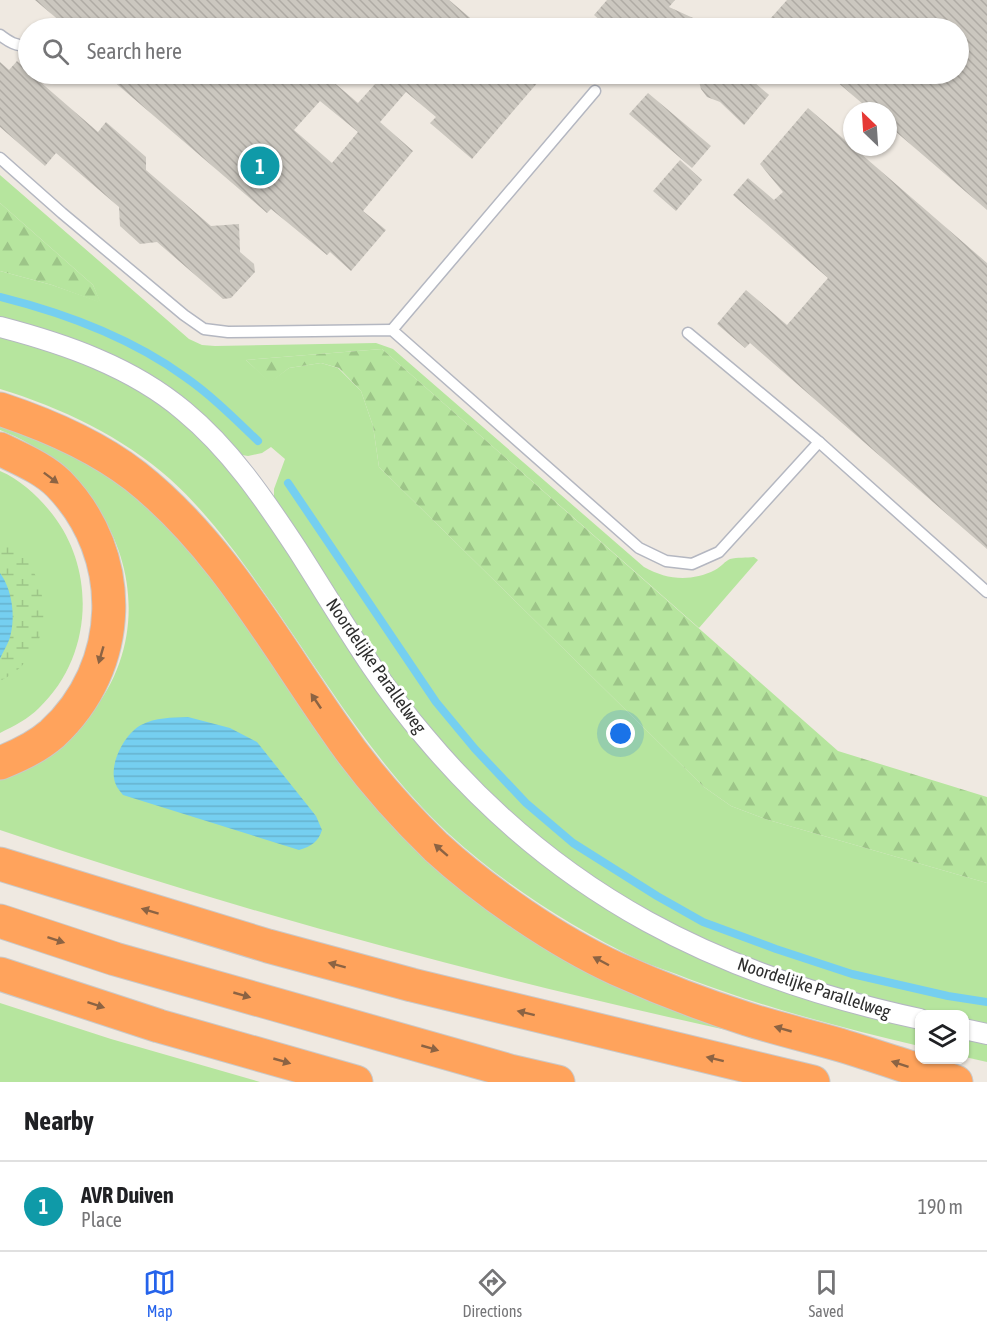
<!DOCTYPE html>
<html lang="en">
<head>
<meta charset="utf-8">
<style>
	body { margin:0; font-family:"Asap Condensed",sans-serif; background:#f6f6f6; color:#202124 }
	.controls { position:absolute; right:18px; bottom:18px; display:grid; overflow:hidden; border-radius:12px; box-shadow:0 2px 4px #0004 }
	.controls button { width:54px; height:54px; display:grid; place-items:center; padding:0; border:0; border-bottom:2px solid #e0e0e0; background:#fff; color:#202124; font:30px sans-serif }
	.compass { position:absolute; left:843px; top:102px; width:54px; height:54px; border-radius:50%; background:#fff; box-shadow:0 2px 4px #0004; rotate:335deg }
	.you { position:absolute; left:621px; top:734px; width:21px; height:21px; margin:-15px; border:4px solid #fff; border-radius:50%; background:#1a73e8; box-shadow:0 0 0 9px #1a73e833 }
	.badge { display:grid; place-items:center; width:39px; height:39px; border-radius:50%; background:#2563eb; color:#fff; font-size:20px; font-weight:700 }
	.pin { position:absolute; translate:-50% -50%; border:3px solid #fff; box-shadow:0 2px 6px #0006 }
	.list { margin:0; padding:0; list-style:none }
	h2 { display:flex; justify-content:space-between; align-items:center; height:78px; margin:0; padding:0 24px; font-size:26px }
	h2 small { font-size:20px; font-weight:400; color:#757577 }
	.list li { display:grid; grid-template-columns:39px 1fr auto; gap:18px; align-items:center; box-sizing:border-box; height:90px; padding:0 24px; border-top:2px solid #e0e0e0 }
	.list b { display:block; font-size:22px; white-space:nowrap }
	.list p { margin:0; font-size:20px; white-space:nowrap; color:#757577 }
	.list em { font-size:20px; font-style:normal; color:#757577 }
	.icon { flex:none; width:33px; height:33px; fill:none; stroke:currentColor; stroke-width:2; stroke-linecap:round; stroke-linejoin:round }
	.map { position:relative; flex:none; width:987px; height:1082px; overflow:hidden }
	.search { position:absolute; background:#fff; box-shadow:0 2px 4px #0004; left:18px; right:18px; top:18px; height:66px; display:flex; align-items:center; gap:15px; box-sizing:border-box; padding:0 21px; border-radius:33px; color:#757577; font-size:22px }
	.sheet { height:168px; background:#fff }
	nav { display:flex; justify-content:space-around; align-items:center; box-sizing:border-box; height:84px; border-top:2px solid #e0e0e0; background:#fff; font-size:16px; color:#757577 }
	nav a { display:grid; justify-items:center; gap:3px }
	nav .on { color:#2563eb }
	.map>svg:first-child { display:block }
</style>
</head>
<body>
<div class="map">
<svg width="987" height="1082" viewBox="0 0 987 1082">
	<defs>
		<pattern id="forest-firs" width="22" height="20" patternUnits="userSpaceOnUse" patternTransform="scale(1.5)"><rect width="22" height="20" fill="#b6e59e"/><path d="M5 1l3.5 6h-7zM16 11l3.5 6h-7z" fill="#9dc588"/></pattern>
		<pattern id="wetland-marsh" width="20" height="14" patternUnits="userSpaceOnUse" patternTransform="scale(1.5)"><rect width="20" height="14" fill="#b6e59e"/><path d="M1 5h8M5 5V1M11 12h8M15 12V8" fill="none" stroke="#9dc588"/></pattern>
		<pattern id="water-rules" width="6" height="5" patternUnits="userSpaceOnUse" patternTransform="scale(1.5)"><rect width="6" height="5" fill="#75cff0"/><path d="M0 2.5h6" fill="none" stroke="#66b2ce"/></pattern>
		<pattern id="building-back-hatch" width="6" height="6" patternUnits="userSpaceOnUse" patternTransform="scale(1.5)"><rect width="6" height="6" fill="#cbc7bf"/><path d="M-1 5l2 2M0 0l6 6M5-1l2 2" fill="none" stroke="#afaba4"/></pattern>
	</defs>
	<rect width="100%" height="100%" fill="#efe9e1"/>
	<g fill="#b6e59e">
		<path d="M0,175l189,164 13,6 13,1 161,-3 17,6 251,218c23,13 47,15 71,3 6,-3 10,-9 15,-11 7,-2 17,-1 24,-2l4,3 -59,68 -317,-279 -136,11 24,22 19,-14 32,-5 17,5 23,23 12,35 6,41 325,320 27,19 34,13 222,64v145l-22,-5 -1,-9h-35l-60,-14 -103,-30 -110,-49 -101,-66 -87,-79 -65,-77 -129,-198v-12l11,-30 -14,-12 -9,6 -14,3 -12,-2 -35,-36 -201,-97v-50l52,14 48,17 -7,-17 -93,-82z"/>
		<path d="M0,332l126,47 64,45 64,73 120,181 224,223 321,124v21c-77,-18 -156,-39 -230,-67 -17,-7 -34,-12 -50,-19 -68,-33 -134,-75 -190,-126 -69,-64 -119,-146 -172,-223 -32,-46 -65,-94 -107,-132 -47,-42 -110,-72 -170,-90z"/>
		<path d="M0,419l56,22 96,64 299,370 368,175c-276,-58 -552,-129 -819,-220v-53c21,-14 43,-29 64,-43 9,-6 20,-11 26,-19 82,-101 25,-241 -90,-285z"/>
		<path d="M0,471c21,9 39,26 53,44 44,57 39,143 -14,193 -11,11 -25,18 -39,25z"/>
		<polygon points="0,1003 111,1039 260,1082 0,1082"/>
		<polygon points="964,1035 987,1040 987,1062 965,1057"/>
	</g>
	<g fill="url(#forest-firs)">
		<polygon points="0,203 93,285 101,303 52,285 0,271"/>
		<polygon points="382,349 838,751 987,797 987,883 765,819 731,806 704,787 379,467 373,426 361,391 339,368 321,363 289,368 270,383 246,360"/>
	</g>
	<path fill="url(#wetland-marsh)" d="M0,535c10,8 24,19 30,30 25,42 16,94 -30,116z"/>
	<g fill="url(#water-rules)">
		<path d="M0,573c12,16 16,44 10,64 -2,7 -7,15 -10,22z"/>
		<path d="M188,717l42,11 27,14 59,74 6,14c-4,12 -10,16 -23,20l-176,-55c-5,-6 -8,-10 -9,-17 -3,-18 12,-45 27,-53 15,-8 30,-7 47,-8z"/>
	</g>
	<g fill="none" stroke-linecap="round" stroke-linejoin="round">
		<g stroke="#75cff0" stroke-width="8">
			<path d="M0,297c64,16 131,41 185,80 26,18 50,42 73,64"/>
			<polyline points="288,483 436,702 475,749 526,803 573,843 657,896 703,922 776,949 852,974 948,996 987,1002"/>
		</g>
	</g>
	<g fill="url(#building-back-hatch)" fill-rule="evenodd">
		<polygon points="35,0 449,0 482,28 68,28"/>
		<polygon points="607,0 675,0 669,7 715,28 609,28 594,15"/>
		<polygon points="787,0 987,0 987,210 888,125 888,111 871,111 828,74 958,74 958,28 762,28"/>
		<polygon points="17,61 28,71 28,74 31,74 98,132 106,122 146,157 146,170 211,226 239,224 240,252 254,264 255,272 231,298 223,299 157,242 140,244 120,226 119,207 56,153 45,166 0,127 0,62 9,70"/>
		<path d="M105,74h219l34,29 26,-29h161l-73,85 -42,-36 6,-6 -30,-25 -26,30 33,29 -50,60 23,19 -35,41 -21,-19 -3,3 -56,-46 -4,4zM320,101l38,31 -26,31 -38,-33z"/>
		<polygon points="697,74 745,74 769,95 744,125 720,102 707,97 701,89"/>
		<polygon points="648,93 711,146 692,168 629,114"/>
		<polygon points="808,108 987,263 987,549 750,343 745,348 717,324 746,290 787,325 828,278 733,195 748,178 774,200 783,192 760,164"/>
		<polygon points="680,160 702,180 676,211 653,191"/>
	</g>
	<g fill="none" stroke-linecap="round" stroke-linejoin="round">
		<g stroke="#b4b7c1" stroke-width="13">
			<g id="service">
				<path d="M0,35c9,7 16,11 28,11"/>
				<polyline points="0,158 62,213 184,315 204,329 228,332 392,330 639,548 666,561 692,564 719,552 819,442 688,333"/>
				<polyline points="392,330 595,91"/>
				<polyline points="819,442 987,592"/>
			</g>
		</g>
		<g stroke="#b4b7c1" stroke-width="22">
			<g id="minor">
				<path d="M0,327c65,17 132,40 184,84 46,38 80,88 113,138 41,64 79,131 128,188 133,159 295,239 495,282"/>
				<polyline points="964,1029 987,1034"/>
			</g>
		</g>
		<g stroke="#c9c9c9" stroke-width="35">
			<g id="motorway">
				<path d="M0,409c48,16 95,36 135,67 85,67 138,164 199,251 29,43 65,84 102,120 49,45 120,94 181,122 42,19 86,36 130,50 31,10 62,17 93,26 39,12 77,25 116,37"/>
				<path d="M0,449c20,10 43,19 59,35 69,71 66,183 -7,250 -15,13 -34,22 -52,29"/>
				<polyline points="0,864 268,946 412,985 813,1082"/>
				<polyline points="0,921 115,959 510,1071 558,1082"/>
				<polyline points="0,974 159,1026 356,1082"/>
			</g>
		</g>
		<use href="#service" stroke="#fff" stroke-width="10"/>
		<use href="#minor" stroke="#fff" stroke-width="20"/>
		<use href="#motorway" stroke="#ffa35c" stroke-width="33"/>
	</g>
	<defs><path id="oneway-solid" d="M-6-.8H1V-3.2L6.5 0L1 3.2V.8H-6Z" transform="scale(1.5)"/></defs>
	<g fill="#8c6343">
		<use href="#oneway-solid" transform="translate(51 478) rotate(37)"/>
		<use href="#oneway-solid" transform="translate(101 655) rotate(106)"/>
		<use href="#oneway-solid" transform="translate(316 701) rotate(-124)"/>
		<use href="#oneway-solid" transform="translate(441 850) rotate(-139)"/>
		<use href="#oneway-solid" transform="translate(150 911) rotate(-163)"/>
		<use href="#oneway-solid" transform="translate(56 940) rotate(18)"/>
		<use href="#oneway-solid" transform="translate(601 961) rotate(-152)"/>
		<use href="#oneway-solid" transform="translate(337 965) rotate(-165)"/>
		<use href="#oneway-solid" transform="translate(242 995) rotate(16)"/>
		<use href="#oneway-solid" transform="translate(96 1005) rotate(18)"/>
		<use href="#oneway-solid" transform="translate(526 1013) rotate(-166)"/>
		<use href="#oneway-solid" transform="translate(783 1029) rotate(-164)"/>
		<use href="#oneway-solid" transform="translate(430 1048) rotate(16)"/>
		<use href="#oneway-solid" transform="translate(715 1059) rotate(-166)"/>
		<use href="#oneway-solid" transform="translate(282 1061) rotate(16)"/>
		<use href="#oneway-solid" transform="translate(900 1064) rotate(-162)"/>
	</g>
	<g text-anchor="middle" stroke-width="6" stroke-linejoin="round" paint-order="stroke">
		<g font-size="18" fill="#2e2e2e" stroke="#fff">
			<text transform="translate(376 666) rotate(55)" y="6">Noordelijke Parallelweg</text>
			<text transform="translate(814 988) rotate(18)" y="6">Noordelijke Parallelweg</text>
		</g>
	</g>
</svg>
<div class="controls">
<button><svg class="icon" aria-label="layers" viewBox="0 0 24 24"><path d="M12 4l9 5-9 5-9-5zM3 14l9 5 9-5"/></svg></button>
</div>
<svg class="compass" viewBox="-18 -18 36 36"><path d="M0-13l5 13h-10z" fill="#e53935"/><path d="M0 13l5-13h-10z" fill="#757577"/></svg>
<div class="you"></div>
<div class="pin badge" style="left:260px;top:166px;background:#0f9aa8">1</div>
<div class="search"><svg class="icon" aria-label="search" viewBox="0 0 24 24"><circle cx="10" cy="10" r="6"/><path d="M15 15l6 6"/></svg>Search here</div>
</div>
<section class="sheet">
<h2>Nearby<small></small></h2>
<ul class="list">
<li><span class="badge" style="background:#0f9aa8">1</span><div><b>AVR Duiven</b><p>Place</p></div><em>190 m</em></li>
</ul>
</section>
<nav>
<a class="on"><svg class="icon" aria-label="map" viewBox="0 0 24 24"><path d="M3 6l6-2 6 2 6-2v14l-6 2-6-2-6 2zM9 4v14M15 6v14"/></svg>Map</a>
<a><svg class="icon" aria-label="directions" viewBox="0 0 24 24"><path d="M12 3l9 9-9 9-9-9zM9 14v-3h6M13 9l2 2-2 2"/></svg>Directions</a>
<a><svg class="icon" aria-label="saved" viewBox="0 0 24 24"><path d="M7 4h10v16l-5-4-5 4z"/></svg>Saved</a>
</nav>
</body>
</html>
